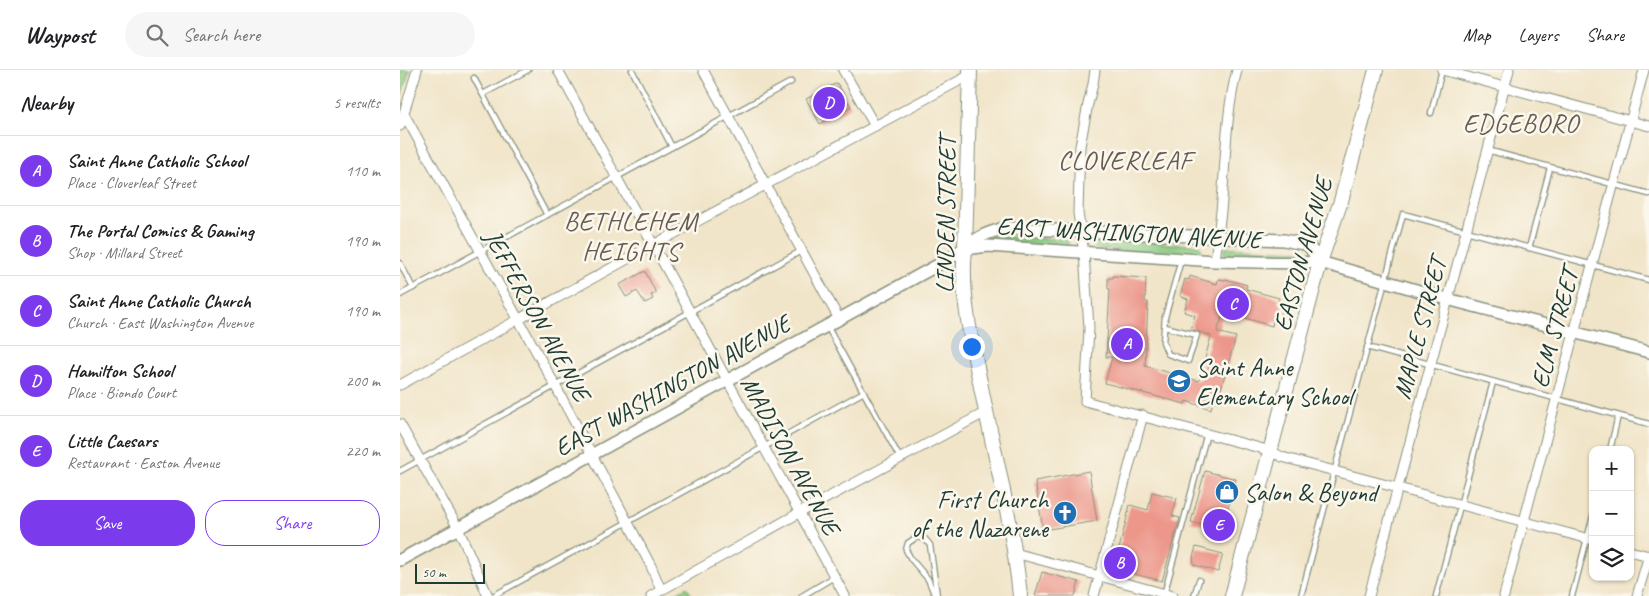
<!DOCTYPE html>
<html lang="en">
<head>
<meta charset="utf-8">
<style>
	body { margin:0; font-family:Caveat,sans-serif; background:#f6f6f6; color:#202124 }
	.controls { position:absolute; right:15px; bottom:15px; display:grid; overflow:hidden; border-radius:10px; box-shadow:0 1px 4px #0004 }
	.controls button { width:45px; height:45px; display:grid; place-items:center; padding:0; border:0; border-bottom:1px solid #e0e0e0; background:#fff; color:#202124; font:25px sans-serif }
	.scale { position:absolute; left:15px; bottom:12px; width:70px; box-sizing:border-box; padding-left:5px; border:2px solid #1f3d34; border-top:0; font-size:14px; line-height:18px; white-space:nowrap; color:#1f3d34; -webkit-text-stroke:4px #fbf7ec; paint-order:stroke }
	.you { position:absolute; left:571px; top:276px; width:18px; height:18px; margin:-12px; border:4px solid #fff; border-radius:50%; background:#1a73e8; box-shadow:0 0 0 8px #1a73e833 }
	.badge { display:grid; place-items:center; width:32px; height:32px; border-radius:50%; background:#7c3aed; color:#fff; font-size:16px; font-weight:700 }
	.pin { position:absolute; translate:-50% -50%; border:2px solid #fff; box-shadow:0 1px 5px #0006 }
	.list { margin:0; padding:0; list-style:none }
	h2 { display:flex; justify-content:space-between; align-items:center; height:65px; margin:0; padding:0 20px; font-size:21px }
	h2 small { font-size:16px; font-weight:400; color:#757577 }
	.list li { display:grid; grid-template-columns:32px 1fr auto; gap:15px; align-items:center; box-sizing:border-box; height:70px; padding:0 20px; border-top:1px solid #e0e0e0 }
	.list b { display:block; font-size:19px; white-space:nowrap }
	.list p { margin:0; font-size:16px; white-space:nowrap; color:#757577 }
	.list em { font-size:16px; font-style:normal; color:#757577 }
	.actions { display:flex; gap:10px; padding:15px 20px }
	.actions a { flex:1; padding:11px 0; border:1px solid #7c3aed; border-radius:20px; text-align:center; font-size:18px; color:#7c3aed }
	.actions .main { background:#7c3aed; color:#fff }
	.icon { flex:none; width:28px; height:28px; fill:none; stroke:currentColor; stroke-width:2; stroke-linecap:round; stroke-linejoin:round }
	.map { position:relative; flex:none; width:1249px; height:526px; overflow:hidden }
	header { display:flex; align-items:center; gap:30px; box-sizing:border-box; height:70px; padding:0 25px; background:#fff; border-bottom:1px solid #e0e0e0 }
	header strong { font-size:24px }
	nav { display:flex; gap:28px; margin-inline-start:auto; font-size:18px }
	.search { width:350px; height:45px; background:#f6f6f6; display:flex; align-items:center; gap:12px; box-sizing:border-box; padding:0 18px; border-radius:28px; color:#757577; font-size:19px }
	main { display:flex }
	aside { flex:1; background:#fff }
	.map>svg:first-child { display:block }
</style>
</head>
<body>
<header>
<strong>Waypost</strong>
<div class="search"><svg class="icon" aria-label="search" viewBox="0 0 24 24"><circle cx="10" cy="10" r="6"/><path d="M15 15l6 6"/></svg>Search here</div>
<nav><a>Map</a><a>Layers</a><a>Share</a></nav>
</header>
<main>
<aside>
<h2>Nearby<small>5 results</small></h2>
<ul class="list">
<li><span class="badge">A</span><div><b>Saint Anne Catholic School</b><p>Place · Cloverleaf Street</p></div><em>110 m</em></li>
<li><span class="badge">B</span><div><b>The Portal Comics &amp; Gaming</b><p>Shop · Millard Street</p></div><em>190 m</em></li>
<li><span class="badge">C</span><div><b>Saint Anne Catholic Church</b><p>Church · East Washington Avenue</p></div><em>190 m</em></li>
<li><span class="badge">D</span><div><b>Hamilton School</b><p>Place · Biondo Court</p></div><em>200 m</em></li>
<li><span class="badge">E</span><div><b>Little Caesars</b><p>Restaurant · Easton Avenue</p></div><em>220 m</em></li>
</ul>
<div class="actions"><a class="main">Save</a><a>Share</a></div>
</aside>
<div class="map">
<svg width="1249" height="526" viewBox="0 0 1249 526">
	<rect width="100%" height="100%" fill="#fbf7ec"/>
	<filter id="ink" filterUnits="userSpaceOnUse"><feTurbulence type="fractalNoise" baseFrequency=".02" numOctaves="2"/><feDisplacementMap in="SourceGraphic" scale="10" xChannelSelector="R" yChannelSelector="G"/><feConvolveMatrix kernelMatrix="1 2 1 2 8 2 1 2 1" color-interpolation-filters="sRGB"/></filter>
	<filter id="wash" filterUnits="userSpaceOnUse"><feTurbulence type="fractalNoise" baseFrequency=".0096" numOctaves="4" result="noise"/><feDisplacementMap in="SourceGraphic" scale="20" xChannelSelector="R" yChannelSelector="G"/><feGaussianBlur stdDeviation="1.12" result="paint"/><feColorMatrix in="noise" values="0 0 0 0 0 0 0 0 0 0 0 0 0 0 0 0 0 1.4 0 .05"/><feComposite in="paint" operator="in"/></filter>
	<g filter="url(#wash)">
		<rect width="100%" height="100%" fill="#f1e5c9"/>
		<g fill="#8ac981" stroke="#54835a">
			<polygon points="0,0 10,0 0,30"/>
			<polygon points="591,166 663,169 668,171 668,175 665,177 581,171"/>
			<polygon points="695,170 798,175 801,178 801,182 797,185 695,179 692,176 692,172"/>
			<polygon points="827,177 899,181 903,183 903,187 900,189 827,186 824,183 824,179"/>
			<polygon points="287,517 292,526 270,526"/>
		</g>
		<g id="blocks">
			<g fill="#ed978b">
				<polygon points="437,13 451,37 420,54 406,29"/>
				<polygon points="245,201 256,223 251,225 253,229 245,233 237,221 226,227 219,215"/>
				<polygon points="713,206 746,208 745,232 748,232 745,296 799,311 811,266 791,259 795,245 784,242 788,229 780,226 785,209 789,210 790,206 817,214 818,209 825,210 825,209 844,214 847,215 846,219 879,228 878,233 883,236 879,251 873,251 872,256 838,246 838,249 834,250 822,247 817,262 836,267 817,332 813,331 811,339 786,331 785,334 705,313 712,287 706,287 710,219 708,219 708,208 713,208"/>
				<polygon points="689,401 697,451 643,460 635,411"/>
				<polygon points="805,401 836,409 822,460 791,452"/>
				<polygon points="752,422 777,428 772,446 780,448 762,511 714,499 730,435 748,440"/>
				<polygon points="796,477 823,484 818,502 794,495 793,487"/>
				<polygon points="642,502 679,512 675,526 635,526"/>
			</g>
		</g>
	</g>
	<g filter="url(#ink)">
		<use href="#blocks" fill-opacity="0" stroke="#88917e" stroke-width="1"/>
		<g fill="none" stroke-linecap="round" stroke-linejoin="round">
			<g stroke="#88917e" stroke-width="7">
				<g id="service">
					<polyline points="232,0 272,77"/>
					<polyline points="74,8 147,145"/>
					<polyline points="83,24 128,0"/>
					<polyline points="1031,43 1042,0"/>
					<polyline points="1087,80 1249,124"/>
					<polyline points="1129,178 1150,98"/>
					<polyline points="0,193 13,218"/>
					<polyline points="0,225 391,12"/>
					<polyline points="427,256 500,388"/>
					<polyline points="765,257 797,265 788,291 768,284 763,272 765,247 781,190"/>
					<polyline points="967,277 1249,354"/>
					<polyline points="1210,380 1218,346"/>
					<polyline points="0,401 401,181"/>
					<polyline points="764,525 807,363"/>
					<polyline points="93,526 464,322"/>
					<polyline points="402,526 434,507"/>
					<polyline points="535,526 528,509 511,489 506,480 508,473 517,467 525,469 530,475 537,526"/>
					<polyline points="794,526 799,510"/>
					<polyline points="901,526 1003,144 1249,210"/>
					<polyline points="1036,526 1093,312"/>
					<polyline points="1172,526 1193,446"/>
				</g>
			</g>
			<g stroke="#88917e" stroke-width="11">
				<g id="minor">
					<polyline points="158,0 445,526"/>
					<polyline points="303,0 439,249"/>
					<polyline points="443,0 475,56"/>
					<polyline points="695,0 693,14 688,34 680,76 679,107 678,143 684,183 689,258 685,331 871,381 882,387 1193,470"/>
					<polyline points="1042,0 1249,56"/>
					<polyline points="4,44 156,317 251,496 261,520"/>
					<polyline points="0,56 17,0"/>
					<path d="M815,191c2,-17 4,-34 6,-50 5,-47 4,-95 16,-141"/>
					<polyline points="0,315 242,181 570,5"/>
					<polyline points="0,354 58,458 88,526"/>
					<polyline points="1230,481 1249,486"/>
					<polyline points="615,483 773,526"/>
					<polyline points="251,526 399,443 586,342"/>
					<polyline points="694,526 743,345"/>
					<polyline points="969,526 1109,0"/>
					<polyline points="1104,526 1244,0"/>
					<polyline points="1237,526 1249,485"/>
				</g>
			</g>
			<g stroke="#88917e" stroke-width="14">
				<g id="tertiary">
					<polyline points="565,179 588,176 815,191 899,193 920,192 1047,229 1249,282"/>
					<path d="M0,490l547,-300c10,-7 20,-14 30,-21 8,-6 18,-8 27,-11l280,12 24,5 12,17"/>
				</g>
			</g>
			<g stroke="#88917e" stroke-width="16">
				<g id="primary">
					<path d="M570,0l-5,179c-5,45 7,94 16,138 14,70 32,138 39,209"/>
					<polyline points="832,526 920,192 941,131 976,0"/>
				</g>
			</g>
			<use href="#service" stroke="#fff" stroke-width="4.5"/>
			<use href="#minor" stroke="#fff" stroke-width="9"/>
			<use href="#tertiary" stroke="#fff" stroke-width="11"/>
			<use href="#primary" stroke="#fff" stroke-width="14"/>
		</g>
	</g>
	<defs>
		<g id="school-disc" transform="scale(1.25)"><circle r="9.5" fill="#1f6fb2" stroke="#fbf7ec"/><path d="M0-5L7-2L0 1L-7-2ZM-4 1L0 2.5L4 1V4Q0 6-4 4Z" fill="#fff"/></g>
		<g id="shop-disc" transform="scale(1.25)"><circle r="9.5" fill="#1f6fb2" stroke="#fbf7ec"/><path d="M-5-2.5h2.3a2.7 3.5 0 0 1 5.4 0H5L5.5 6h-11ZM-1.5-2.5h3a1.5 2.3 0 0 0-3 0Z" fill="#fff"/></g>
		<g id="church-disc" transform="scale(1.25)"><circle r="9.5" fill="#1f6fb2" stroke="#fbf7ec"/><path d="M-1.2-6h2.4v3.5h3.3v2.4h-3.3V6h-2.4V-.1h-3.3v-2.4h3.3Z" fill="#fff"/></g>
	</defs>
	<g fill-rule="evenodd">
		<use href="#school-disc" x="779" y="311"/>
		<use href="#shop-disc" x="827" y="422"/>
		<use href="#church-disc" x="665" y="443"/>
	</g>
	<g text-anchor="middle" stroke-width="5" stroke-linejoin="round" paint-order="stroke">
		<g font-size="25" fill="#1f3d34" stroke="#fbf7ec">
			<text transform="translate(545 145) rotate(-89)" y="9">LINDEN STREET</text>
			<text transform="translate(729 162) rotate(3)" y="9">EAST WASHINGTON AVENUE</text>
			<text transform="translate(902 184) rotate(-74)" y="9">EASTON AVENUE</text>
			<text transform="translate(138 245) rotate(61)" y="9">JEFFERSON AVENUE</text>
			<text transform="translate(1019 258) rotate(-75)" y="9">MAPLE STREET</text>
			<text transform="translate(1154 258) rotate(-75)" y="9">ELM STREET</text>
			<text transform="translate(272 315) rotate(-29)" y="9">EAST WASHINGTON AVENUE</text>
			<text transform="translate(391 385) rotate(61)" y="9">MADISON AVENUE</text>
		</g>
		<g font-size="25" fill="#1f3d34" stroke="#fbf7ec" text-anchor="start">
			<text x="796" y="306">Saint Anne<tspan x="796" dy="29">Elementary School</tspan></text>
			<text x="844" y="431">Salon &amp; Beyond</text>
			<text x="648" y="438" text-anchor="end">First Church<tspan x="648" dy="29">of the Nazarene</tspan></text>
		</g>
		<g font-size="26" letter-spacing="1" fill="#675c52" stroke="#fbf7ec">
			<text x="1121" y="62">EDGEBORO</text>
			<text x="725" y="99">CLOVERLEAF</text>
			<text x="231" y="160">BETHLEHEM<tspan x="231" dy="30">HEIGHTS</tspan></text>
		</g>
	</g>
</svg>
<div class="controls">
<button>+</button>
<button>−</button>
<button><svg class="icon" aria-label="layers" viewBox="0 0 24 24"><path d="M12 4l9 5-9 5-9-5zM3 14l9 5 9-5"/></svg></button>
</div>
<div class="scale">50 m</div>
<div class="you"></div>
<div class="pin badge" style="left:727px;top:274px">A</div>
<div class="pin badge" style="left:720px;top:493px">B</div>
<div class="pin badge" style="left:833px;top:234px">C</div>
<div class="pin badge" style="left:429px;top:33px">D</div>
<div class="pin badge" style="left:819px;top:455px">E</div>
</div>
</main>
</body>
</html>
